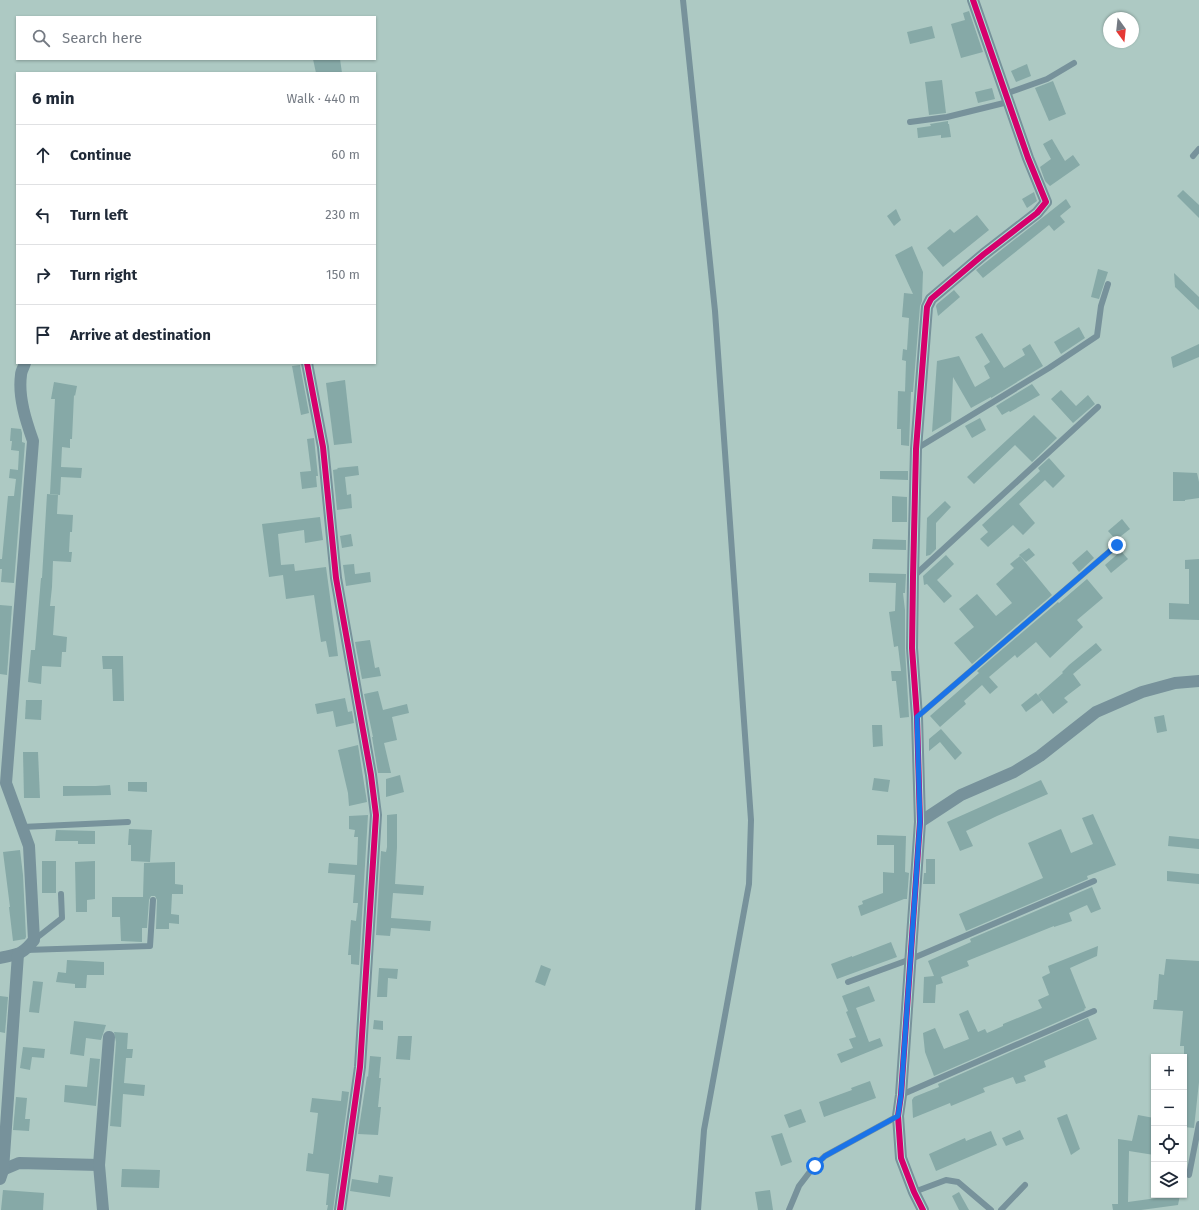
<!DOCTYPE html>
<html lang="en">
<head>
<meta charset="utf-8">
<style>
	body { margin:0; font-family:"Fira Sans",sans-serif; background:#f6f6f7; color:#1f2937 }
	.controls { position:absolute; right:12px; bottom:12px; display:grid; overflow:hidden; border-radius:0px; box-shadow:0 1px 3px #0004 }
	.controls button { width:36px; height:36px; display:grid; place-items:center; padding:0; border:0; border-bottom:1px solid #e0e1e3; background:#fff; color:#1f2937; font:20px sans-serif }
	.compass { position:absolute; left:1103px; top:12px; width:36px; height:36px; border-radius:50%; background:#fff; box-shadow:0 1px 3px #0004; rotate:165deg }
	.stop { position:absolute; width:12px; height:12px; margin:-9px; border:3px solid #1a73e8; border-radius:50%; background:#fff }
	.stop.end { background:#1a73e8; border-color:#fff; box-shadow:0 1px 4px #0008 }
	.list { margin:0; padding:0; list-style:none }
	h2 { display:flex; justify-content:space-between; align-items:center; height:52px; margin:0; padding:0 16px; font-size:17px }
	h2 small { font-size:13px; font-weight:400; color:#747a83 }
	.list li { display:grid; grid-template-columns:26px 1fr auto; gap:12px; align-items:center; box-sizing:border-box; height:60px; padding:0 16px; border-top:1px solid #e0e1e3 }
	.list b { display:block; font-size:15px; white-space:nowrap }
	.list em { font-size:13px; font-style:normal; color:#747a83 }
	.icon { flex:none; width:22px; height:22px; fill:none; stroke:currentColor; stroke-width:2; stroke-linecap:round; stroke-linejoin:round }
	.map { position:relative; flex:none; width:1199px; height:1210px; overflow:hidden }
	.search { position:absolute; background:#fff; box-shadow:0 1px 3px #0004; left:16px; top:16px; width:360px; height:44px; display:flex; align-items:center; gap:10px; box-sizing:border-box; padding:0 14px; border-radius:0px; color:#747a83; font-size:15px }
	.panel { position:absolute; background:#fff; box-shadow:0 1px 3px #0004; left:16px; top:72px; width:360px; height:292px; border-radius:0px }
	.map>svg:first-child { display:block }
</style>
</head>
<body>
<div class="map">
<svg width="1199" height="1210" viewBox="0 0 1199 1210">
	<rect width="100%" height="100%" fill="#adc9c3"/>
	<g fill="#86a9a7">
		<polygon points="969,11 983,52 961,58 951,24 965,20 963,13"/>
		<polygon points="932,26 935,38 910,44 907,32"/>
		<polygon points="313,59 340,59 342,73 316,73"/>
		<polygon points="1027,64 1031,76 1016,82 1011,71"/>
		<polygon points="942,80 946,113 929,115 925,82"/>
		<polygon points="1053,81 1066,114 1049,121 1035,88"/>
		<polygon points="992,88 995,99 978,103 975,92"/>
		<polygon points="948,121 948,124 949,124 951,137 941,138 941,135 918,138 917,128 931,126 930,124"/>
		<polygon points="1052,139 1065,161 1073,155 1080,165 1050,186 1045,181 1040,167 1051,159 1043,144"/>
		<polygon points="1183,190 1199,205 1199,218 1177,196"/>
		<polygon points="1034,192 1037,201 1027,208 1022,199"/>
		<polygon points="1066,199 1071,207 1060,216 1065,222 1054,231 1049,225 983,278 976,270"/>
		<polygon points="896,209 901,220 894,226 887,216"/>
		<polygon points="977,215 989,230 943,267 927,248 950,229 954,233"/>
		<polygon points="912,246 923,272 922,301 920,306 913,392 905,392 906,361 902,360 903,349 907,350 909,318 902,317 904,293 913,294 895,255"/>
		<polygon points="1098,269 1108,272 1099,299 1091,297"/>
		<polygon points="1174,273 1199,297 1199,310 1175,287"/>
		<polygon points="954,290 960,297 938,316 936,306 937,304"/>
		<polygon points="1079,327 1085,338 1061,354 1054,342"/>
		<polygon points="982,333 1004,368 1025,355 1022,349 1030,344 1043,366 991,398 991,397 971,408 953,377 951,421 932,432 937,361 959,356 975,387 990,378 984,366 990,362 975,337"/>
		<polygon points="1199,344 1199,357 1173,368 1171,357"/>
		<polygon points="300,365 309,413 301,415 292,366"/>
		<polygon points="345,380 352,443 334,445 326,383"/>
		<polygon points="54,382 77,386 75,396 74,395 72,439 70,439 70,448 62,447 61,467 82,468 81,478 61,477 60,495 50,494 55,399 51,399"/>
		<polygon points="1032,384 1040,395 1010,412 1009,411 1002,415 996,406"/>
		<polygon points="1061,390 1076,406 1088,395 1095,404 1073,423 1051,399"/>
		<polygon points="898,391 911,392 909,446 901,445 901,429 897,429"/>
		<polygon points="1034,415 1057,438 1032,462 1015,445 974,484 967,477"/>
		<polygon points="980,418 986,430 972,438 965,426"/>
		<polygon points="11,428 21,429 22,433 22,442 25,443 14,583 1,582 2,569 0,569 0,559 2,559 8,496 14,496 16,479 9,478 10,469 18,470 19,451 11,450 12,441 10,441"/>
		<polygon points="314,438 318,476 316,476 317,487 302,489 300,472 311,471 307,439"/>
		<polygon points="1049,458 1065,476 1053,488 1045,480 1019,504 1035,523 1023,535 1013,525 988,547 980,539 988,532 982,525 1040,471 1038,468"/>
		<polygon points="358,466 359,475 345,477 347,495 351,494 352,508 337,510 333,470 338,469 337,468"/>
		<polygon points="880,471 908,471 908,480 880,479"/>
		<polygon points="1173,472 1197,473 1199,482 1199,498 1185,500 1185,501 1173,501"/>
		<polygon points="47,494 58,495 57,514 73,515 72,532 70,532 69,552 72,552 71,562 53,561 52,587 50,606 55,606 53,635 67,637 66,652 62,652 61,667 42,666 41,684 28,682 31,650 35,650 41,578 42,578"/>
		<polygon points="892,496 907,497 907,522 892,522"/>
		<polygon points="945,501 951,507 936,523 936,549 930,555 926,556 927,518"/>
		<polygon points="320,517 323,540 305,543 304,530 278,534 281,565 294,564 295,571 326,567 338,656 329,657 326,641 321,642 314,595 286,599 283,575 269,577 262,524"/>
		<polygon points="1122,519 1130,529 1116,540 1108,531"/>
		<polygon points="351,534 353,546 342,548 340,536"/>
		<polygon points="873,539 906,540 906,550 872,549"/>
		<polygon points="1029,548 1035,555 1026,562 1019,555"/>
		<polygon points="1087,550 1094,558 1079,572 1072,563"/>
		<polygon points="1121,551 1128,559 1111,573 1105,565"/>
		<polygon points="946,555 954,564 937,580 952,596 944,603 927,584 924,585 923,576"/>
		<polygon points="1020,556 1052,595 972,664 954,643 974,627 959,609 977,594 996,616 1012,603 996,584 1014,568 1010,564"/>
		<polygon points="1199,559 1199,620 1169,619 1169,603 1189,604 1189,569 1185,569 1185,560"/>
		<polygon points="354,564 355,574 370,572 371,582 346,586 343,565"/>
		<polygon points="869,573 906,574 905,593 903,593 905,610 905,649 909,717 900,718 896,681 892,681 891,671 901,671 898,646 894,647 889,612 895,611 896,583 869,582"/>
		<polygon points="1087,579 1103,598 1077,620 1083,627 1050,658 1036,642 1017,658 1015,655 989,677 998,687 990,694 982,685 964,701 966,704 940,727 930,716 979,673 977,671 1058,602 1059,603"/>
		<polygon points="0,605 12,606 7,675 0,674"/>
		<polygon points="370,640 375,668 379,667 381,676 362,679 355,642"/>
		<polygon points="1096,643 1102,650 1073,674 1081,685 1064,698 1068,702 1053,714 1038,695 1063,673 1062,672 1069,665"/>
		<polygon points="102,656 123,656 124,701 113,701 112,669 103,669"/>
		<polygon points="378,691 383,710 407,704 409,713 392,717 397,740 384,743 391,773 378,773 372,737 373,737 364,694"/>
		<polygon points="1036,693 1042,700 1026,712 1021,705"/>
		<polygon points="345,698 348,712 352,711 354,723 336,727 333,711 317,714 315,704"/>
		<polygon points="26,700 42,700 41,720 25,719"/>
		<polygon points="1164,715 1167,731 1157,733 1154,717"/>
		<polygon points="872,725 882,725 883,746 873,747"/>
		<polygon points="941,729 962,753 955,760 940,742 929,751 929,739"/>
		<polygon points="358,745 367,802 349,806 348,793 338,750"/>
		<polygon points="23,752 38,752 40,798 24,798"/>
		<polygon points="400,775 404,792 386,797 386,779"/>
		<polygon points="874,778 890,780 888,792 872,790"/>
		<polygon points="1041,780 1048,794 997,816 966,831 973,846 960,851 947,822"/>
		<polygon points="128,782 147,782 147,792 128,791"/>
		<polygon points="110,785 111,795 63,796 63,786 96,786"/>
		<polygon points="397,814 397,847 395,884 424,886 423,895 393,893 391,918 431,921 430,931 391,928 390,936 376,935 381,851 386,852 387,847 387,815"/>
		<polygon points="1093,814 1116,865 1087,876 1088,879 966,931 959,914 1043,878 1028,843 1061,829 1071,853 1093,844 1082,818"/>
		<polygon points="368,815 359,965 351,964 351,955 348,955 351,920 356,921 358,903 353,903 355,875 328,873 329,863 357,865 358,837 354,837 355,830 349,829 349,816"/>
		<polygon points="129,829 152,830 150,862 131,861 131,845 128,845"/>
		<polygon points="56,830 95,831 95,844 78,844 78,841 55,841"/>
		<polygon points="877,835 906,836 905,872 909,873 907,899 904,899 861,916 858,906 863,904 862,901 883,893 883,872 894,873 894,845 877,845"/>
		<polygon points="1169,836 1199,839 1199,849 1168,846"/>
		<polygon points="20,850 23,875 26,937 25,939 13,941 9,907 10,907 3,852"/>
		<polygon points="926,859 935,859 935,884 923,884 924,873 926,873"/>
		<rect x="42" y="861" width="14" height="32"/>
		<polygon points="95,861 95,899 87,900 87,912 76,912 75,862"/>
		<polygon points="175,862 175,884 183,885 183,894 172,894 171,914 179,915 179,924 169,923 169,929 156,929 157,900 155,896 151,896 149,900 147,928 142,928 142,942 121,941 120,917 112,917 112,897 143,897 144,863"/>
		<polygon points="1167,871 1199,874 1199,884 1167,881"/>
		<polygon points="1092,887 1101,909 1091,913 1087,905 1069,913 1072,921 1054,927 1054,926 967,961 969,966 941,977 943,983 936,985 935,1003 923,1003 924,977 934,976 928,961 971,942 970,939"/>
		<polygon points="891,942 897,957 837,979 831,964 852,956 852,957"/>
		<polygon points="1098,946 1097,956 1070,968 1086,1008 1084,1009 1085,1010 934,1076 925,1052 923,1033 935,1028 944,1049 969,1039 959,1014 968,1010 978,1032 985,1029 987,1033 1003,1026 1003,1024 1042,1008 1038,1000 1049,995 1042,977 1050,973 1048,966"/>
		<polygon points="1166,959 1199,961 1199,1082 1194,1128 1184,1127 1184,1046 1180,1046 1183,1011 1153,1009 1154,1000 1157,1000 1159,974 1164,975"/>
		<polygon points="67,960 104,962 104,975 87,975 86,988 75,988 75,984 56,982 58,972 66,973"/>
		<polygon points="541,965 551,969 545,986 535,982"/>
		<polygon points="379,968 398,969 397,979 388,978 387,997 377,997"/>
		<polygon points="33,981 43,982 39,1013 29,1012"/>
		<polygon points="869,986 875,1001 856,1008 869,1042 880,1038 883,1046 841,1063 837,1054 853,1048 849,1039 856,1037 846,1012 848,1011 842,996"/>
		<polygon points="0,996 8,997 5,1033 0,1032"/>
		<polygon points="1088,1018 1097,1039 1044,1061 1046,1067 1024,1076 1026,1081 1016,1084 1013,1077 983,1088 985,1092 951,1106 950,1103 913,1118 912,1100 914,1097 939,1087 938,1084"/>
		<polygon points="374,1020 383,1021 383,1030 373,1029"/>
		<polygon points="74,1021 106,1025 101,1040 86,1038 84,1056 70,1054"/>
		<polygon points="114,1032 128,1033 127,1049 133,1049 132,1058 126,1058 124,1083 145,1085 144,1096 123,1094 121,1127 110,1126 116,1042"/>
		<polygon points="398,1036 412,1036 410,1060 396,1059"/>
		<polygon points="23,1047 45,1049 44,1058 32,1057 30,1070 20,1068"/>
		<polygon points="370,1056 381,1057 379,1078 381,1078 378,1107 381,1107 378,1135 358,1134 367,1076 368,1077"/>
		<polygon points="90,1058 100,1059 96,1106 64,1102 65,1085 87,1087"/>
		<polygon points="870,1081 876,1098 824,1117 819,1102 852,1090 851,1088"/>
		<polygon points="342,1091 349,1092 333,1210 327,1210 328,1205 326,1205 329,1174 306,1171 308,1153 313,1154 318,1113 310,1112 312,1098 341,1101"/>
		<polygon points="16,1097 27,1098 25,1119 30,1119 29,1131 13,1130"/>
		<polygon points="801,1109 806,1122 789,1128 784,1115"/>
		<polygon points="1067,1114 1080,1149 1071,1155 1057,1118"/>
		<polygon points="1138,1115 1154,1118 1154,1155 1129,1151 1128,1202 1164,1197 1164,1195 1180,1195 1178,1205 1141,1210 1113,1210 1112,1204 1118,1204 1118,1139 1132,1141"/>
		<polygon points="1020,1130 1024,1139 1006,1146 1002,1138"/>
		<polygon points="991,1131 997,1145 936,1171 929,1154 965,1138 966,1141"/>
		<polygon points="782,1133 792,1162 781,1166 771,1136"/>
		<polygon points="122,1169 160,1170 159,1188 121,1187"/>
		<polygon points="379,1175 393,1177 390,1197 350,1191 352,1179 378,1183"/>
		<polygon points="3,1190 44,1193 43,1210 1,1210"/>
		<polygon points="770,1190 773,1210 758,1210 755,1192"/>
		<polygon points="959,1192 969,1210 959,1210 952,1196"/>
	</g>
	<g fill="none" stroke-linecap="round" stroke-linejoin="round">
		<g stroke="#77929b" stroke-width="6">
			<polyline points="683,0 715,311 751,820 749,884 704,1130 698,1210"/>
			<polyline points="1005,94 1047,79 1074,63"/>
			<polyline points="910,122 947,117 1008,102"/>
			<polyline points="1193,156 1199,149"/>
			<polyline points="916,449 1049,368 1097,336 1101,306 1108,284"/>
			<polyline points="914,576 1098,407"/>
			<polyline points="917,717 1117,545"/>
			<polyline points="22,827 128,822"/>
			<polyline points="34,940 62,918 61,894"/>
			<polyline points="26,950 150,946 153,900"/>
			<polyline points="848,982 911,959 1094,881"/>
			<polyline points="901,1095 1094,1011"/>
			<polyline points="1189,1175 1199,1124"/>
			<polyline points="914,1192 946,1180 958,1182 991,1210"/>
			<polyline points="789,1210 799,1186 815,1165 825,1156 898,1116"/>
			<polyline points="1001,1210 1025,1185"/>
		</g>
		<g stroke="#77929b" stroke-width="12">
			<polyline points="307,363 323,447 336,578 371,775 376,815 360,1067 340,1210"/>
			<polyline points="920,822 961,795 1014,772 1040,756 1096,712 1142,692 1175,683 1199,681"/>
			<path d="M0,958c18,-4 22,-3 34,-18l-5,-94 -23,-63 27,-342c-7,-20 -15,-44 -12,-66 0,-4 3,-8 4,-12"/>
			<polyline points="0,1171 19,1163 99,1165"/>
			<polyline points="0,1179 3,1170 18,954"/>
			<polyline points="103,1210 99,1165 109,1037"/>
			<polyline points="923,1210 914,1192 901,1158 898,1116 901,1095 920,822 917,717 912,648 913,577 916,449 927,307 931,299 984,254 1037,213 1046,202 1028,158 973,0"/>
		</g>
		<g stroke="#afe1d7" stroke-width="8">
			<g id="cycleway">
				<polyline points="307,363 323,447 336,578 371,775 376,815 360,1067 340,1210"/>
				<polyline points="923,1210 914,1192 901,1158 898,1116 901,1095 920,822 917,717 912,648 913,577 916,449 927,307 931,299 984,254 1037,213 1046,202 1028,158 973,0"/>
			</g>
		</g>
		<use href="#cycleway" stroke="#d6006c" stroke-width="6"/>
	</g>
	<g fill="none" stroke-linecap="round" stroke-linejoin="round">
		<polyline stroke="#1a73e8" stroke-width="5" points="815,1166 825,1156 898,1116 901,1095 920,822 917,717 1117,545"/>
	</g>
</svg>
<div class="controls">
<button>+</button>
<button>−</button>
<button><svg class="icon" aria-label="locate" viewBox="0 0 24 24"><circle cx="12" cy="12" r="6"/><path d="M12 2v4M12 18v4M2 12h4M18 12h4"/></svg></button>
<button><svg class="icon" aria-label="layers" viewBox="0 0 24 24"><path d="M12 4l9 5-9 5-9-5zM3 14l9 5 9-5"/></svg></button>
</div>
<svg class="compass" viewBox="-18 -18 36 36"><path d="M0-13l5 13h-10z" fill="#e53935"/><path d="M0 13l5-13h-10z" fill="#747a83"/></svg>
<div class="stop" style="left:815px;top:1166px"></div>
<div class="stop end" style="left:1117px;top:545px"></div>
<div class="search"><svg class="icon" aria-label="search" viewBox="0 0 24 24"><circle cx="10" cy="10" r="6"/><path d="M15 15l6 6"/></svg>Search here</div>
<section class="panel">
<h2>6 min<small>Walk · 440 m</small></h2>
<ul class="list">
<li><svg class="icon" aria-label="ahead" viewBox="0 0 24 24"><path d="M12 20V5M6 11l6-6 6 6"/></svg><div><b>Continue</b></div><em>60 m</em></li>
<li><svg class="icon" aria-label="left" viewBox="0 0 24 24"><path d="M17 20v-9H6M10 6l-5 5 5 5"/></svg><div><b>Turn left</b></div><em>230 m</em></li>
<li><svg class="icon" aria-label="right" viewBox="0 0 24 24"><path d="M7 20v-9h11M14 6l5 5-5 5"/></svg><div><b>Turn right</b></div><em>150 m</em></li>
<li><svg class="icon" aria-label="arrive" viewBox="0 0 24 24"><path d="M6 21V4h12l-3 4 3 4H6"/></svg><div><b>Arrive at destination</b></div></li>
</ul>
</section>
</div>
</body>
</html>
